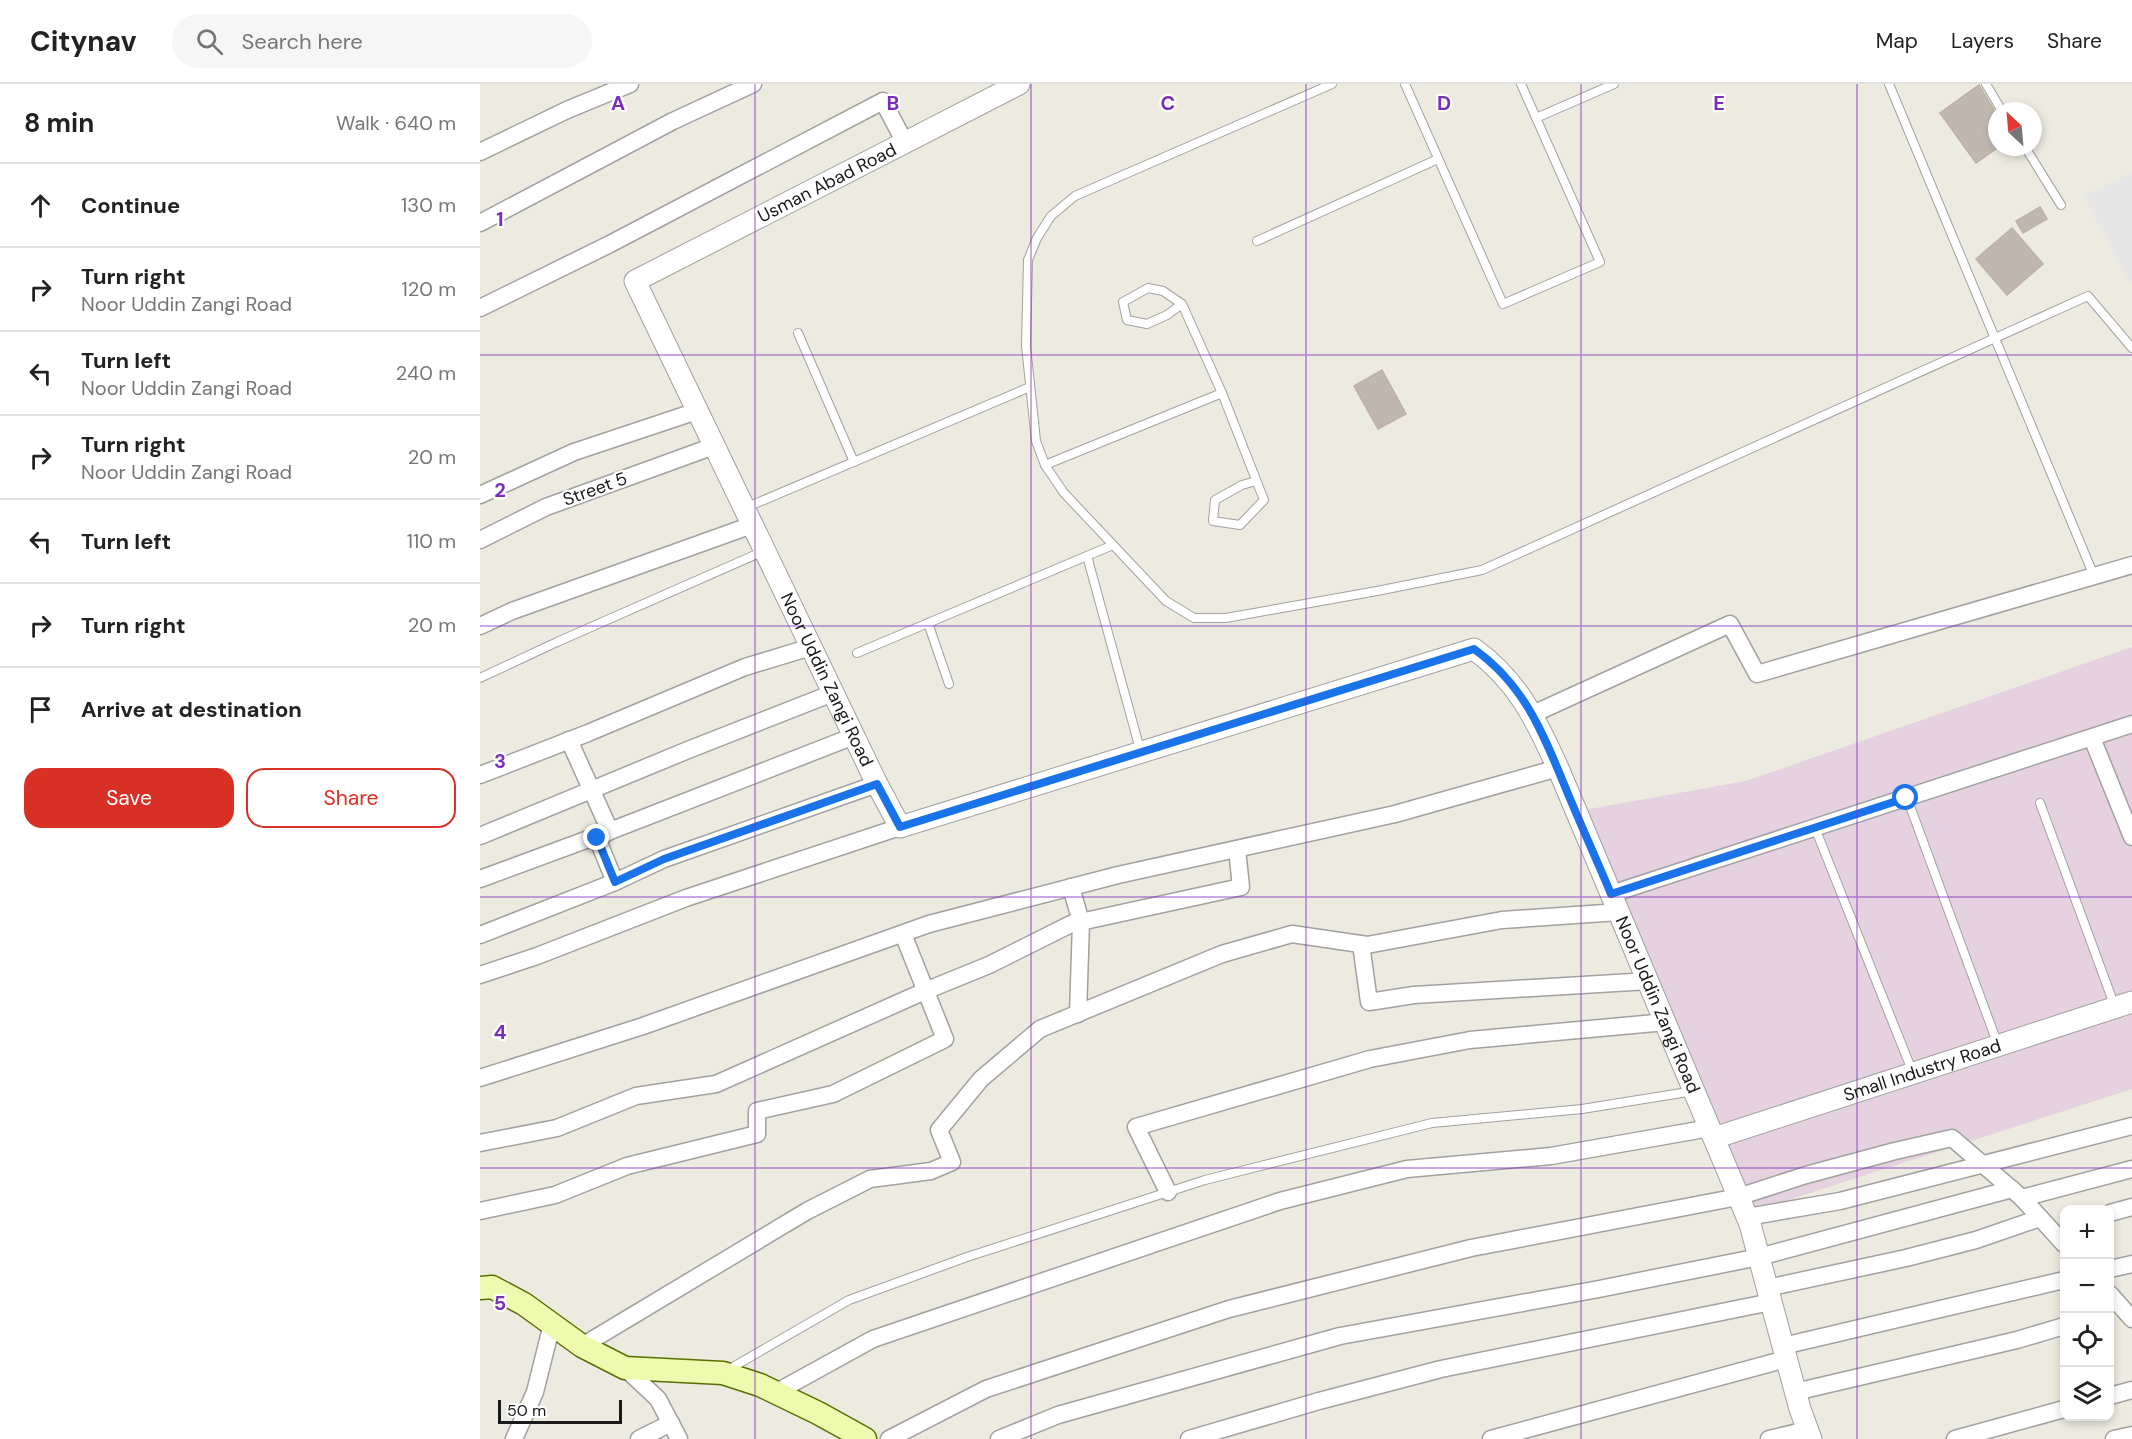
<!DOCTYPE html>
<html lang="en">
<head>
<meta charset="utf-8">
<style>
	body { margin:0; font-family:"DM Sans",sans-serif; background:#f6f6f6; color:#222 }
	.controls { position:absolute; right:18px; bottom:18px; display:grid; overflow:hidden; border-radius:12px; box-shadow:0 3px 9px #0003 }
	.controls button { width:54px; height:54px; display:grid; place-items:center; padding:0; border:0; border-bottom:2px solid #e0e0e0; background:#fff; color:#222; font:30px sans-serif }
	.compass { position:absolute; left:1508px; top:18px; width:54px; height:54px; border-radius:50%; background:#fff; box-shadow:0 3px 9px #0003; rotate:334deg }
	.scale { position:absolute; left:18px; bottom:15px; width:124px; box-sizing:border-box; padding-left:6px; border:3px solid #1a1a1a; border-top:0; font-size:16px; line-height:21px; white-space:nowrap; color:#1a1a1a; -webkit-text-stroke:4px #fff; paint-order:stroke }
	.stop { position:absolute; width:18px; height:18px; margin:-14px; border:4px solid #1a73e8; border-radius:50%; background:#fff }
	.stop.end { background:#1a73e8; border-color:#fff; box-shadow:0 2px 6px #0008 }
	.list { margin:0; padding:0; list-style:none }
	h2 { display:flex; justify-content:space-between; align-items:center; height:78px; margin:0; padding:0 24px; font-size:26px }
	h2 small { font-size:20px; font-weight:400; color:#767676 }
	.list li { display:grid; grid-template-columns:39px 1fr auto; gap:18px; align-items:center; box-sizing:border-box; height:84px; padding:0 24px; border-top:2px solid #e0e0e0 }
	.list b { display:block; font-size:22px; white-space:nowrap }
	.list p { margin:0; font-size:20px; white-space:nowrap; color:#767676 }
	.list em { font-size:20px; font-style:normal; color:#767676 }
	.actions { display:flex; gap:12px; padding:18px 24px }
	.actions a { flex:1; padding:14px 0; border:2px solid #d93025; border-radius:18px; text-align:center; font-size:21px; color:#d93025 }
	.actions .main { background:#d93025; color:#fff }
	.icon { flex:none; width:33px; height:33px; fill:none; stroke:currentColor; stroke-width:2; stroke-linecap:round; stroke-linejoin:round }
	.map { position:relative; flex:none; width:1652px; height:1355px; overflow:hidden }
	header { display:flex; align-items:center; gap:36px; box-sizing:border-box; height:84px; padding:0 30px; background:#fff; border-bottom:2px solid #e0e0e0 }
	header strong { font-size:28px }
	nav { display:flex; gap:33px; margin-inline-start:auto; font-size:21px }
	.search { width:420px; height:54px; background:#f6f6f6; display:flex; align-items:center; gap:15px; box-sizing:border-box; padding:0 21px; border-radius:33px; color:#767676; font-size:22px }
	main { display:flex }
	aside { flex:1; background:#fff }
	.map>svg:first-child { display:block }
</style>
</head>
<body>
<header>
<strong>Citynav</strong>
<div class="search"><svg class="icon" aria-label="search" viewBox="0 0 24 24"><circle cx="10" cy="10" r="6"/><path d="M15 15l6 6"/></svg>Search here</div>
<nav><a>Map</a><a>Layers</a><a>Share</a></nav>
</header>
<main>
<aside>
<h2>8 min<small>Walk · 640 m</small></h2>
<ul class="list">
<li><svg class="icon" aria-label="ahead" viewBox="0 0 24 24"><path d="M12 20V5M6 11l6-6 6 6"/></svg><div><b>Continue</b></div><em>130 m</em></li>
<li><svg class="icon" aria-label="right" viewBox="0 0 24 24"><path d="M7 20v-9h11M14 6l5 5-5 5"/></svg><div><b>Turn right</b><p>Noor Uddin Zangi Road</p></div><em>120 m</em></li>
<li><svg class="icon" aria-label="left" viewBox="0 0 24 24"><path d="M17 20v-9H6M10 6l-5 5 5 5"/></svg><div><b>Turn left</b><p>Noor Uddin Zangi Road</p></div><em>240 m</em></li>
<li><svg class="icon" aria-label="right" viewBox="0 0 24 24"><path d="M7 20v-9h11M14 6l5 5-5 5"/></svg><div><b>Turn right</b><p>Noor Uddin Zangi Road</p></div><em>20 m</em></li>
<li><svg class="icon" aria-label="left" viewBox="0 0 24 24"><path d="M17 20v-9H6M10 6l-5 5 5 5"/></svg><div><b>Turn left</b></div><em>110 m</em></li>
<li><svg class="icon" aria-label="right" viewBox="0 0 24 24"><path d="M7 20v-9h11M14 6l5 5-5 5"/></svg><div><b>Turn right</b></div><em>20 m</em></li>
<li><svg class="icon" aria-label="arrive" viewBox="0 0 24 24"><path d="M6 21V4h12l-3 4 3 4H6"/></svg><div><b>Arrive at destination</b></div></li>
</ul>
<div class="actions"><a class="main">Save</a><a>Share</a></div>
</aside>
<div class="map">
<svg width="1652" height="1355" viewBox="0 0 1652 1355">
	<rect width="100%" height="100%" fill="#edeadf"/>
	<polygon fill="#e6d1e0" points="1652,563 1652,1005 1271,1128 1104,726 1266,697"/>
	<polygon fill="#e6e6e6" points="1652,89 1652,197 1649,198 1604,112"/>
	<g fill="#c0b8af" stroke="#beb1a1" stroke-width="1.5">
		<polygon points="1499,1 1517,31 1517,64 1496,79 1460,29"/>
		<polygon points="1560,123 1567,135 1543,149 1536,137"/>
		<polygon points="1532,144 1563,180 1527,211 1496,175"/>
		<polygon points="902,286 926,330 898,345 874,302"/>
	</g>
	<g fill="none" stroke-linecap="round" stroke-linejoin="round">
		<g stroke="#a1a1a1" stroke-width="10">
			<g id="service">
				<polyline points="852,0 595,112 571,132 557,154 548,176 546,262 556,357 565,381 584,409 686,517 714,534 746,534 897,507 1002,486 1608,212 1652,264"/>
				<polyline points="925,0 1023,220 1120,178 1041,0"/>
				<polyline points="1409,0 1614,492"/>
				<polyline points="1506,0 1522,27"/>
				<polyline points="1056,34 1134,0"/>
				<polyline points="1545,63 1581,121"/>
				<polyline points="777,157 958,75"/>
				<polyline points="318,249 374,378"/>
				<polyline points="742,309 784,416 760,441 733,437 735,416 762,401 776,397"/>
				<polyline points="565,381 742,309 702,220 683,207 668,204 643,218 647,236 667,240 687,231 702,220"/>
				<polyline points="265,424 550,303"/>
				<polyline points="607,472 661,669"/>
				<polyline points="448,539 469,600"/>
				<polyline points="377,569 633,461"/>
				<polyline points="0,594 77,558 284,467"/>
				<polyline points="1427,714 1518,961"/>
				<polyline points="1560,719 1635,923"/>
				<polyline points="1335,744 1433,989"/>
				<polyline points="246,1287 369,1216 487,1173 725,1096 952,1039 1102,1025 1214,1007"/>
			</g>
		</g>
		<g stroke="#a1a1a1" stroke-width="19">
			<g id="minor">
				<polyline points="0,68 87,26 150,0"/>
				<polyline points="0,139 193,37 273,0"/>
				<polyline points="0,224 130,160 403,17 425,59"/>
				<polyline points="0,411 94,368 217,327"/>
				<polyline points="0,456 66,423 234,362"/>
				<polyline points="0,542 32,527 272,441"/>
				<polyline points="1053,630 1250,540 1277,590 1652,481"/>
				<polyline points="1612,654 1652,753"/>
				<polyline points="89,656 130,747 117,754 135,798 184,775 397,700"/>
				<polyline points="0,691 108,649 265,583 331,563"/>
				<polyline points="0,752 208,666 353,609"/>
				<polyline points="0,795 130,747 374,652"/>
				<polyline points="591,803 601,838 598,930"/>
				<polyline points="1131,810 1652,640"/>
				<polyline points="0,851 135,798"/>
				<polyline points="881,860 889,918 934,911 1169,897"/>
				<polyline points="0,891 57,872 206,814 420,743"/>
				<polyline points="0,994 163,942 449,840 638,791 915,730 1078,684"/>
				<polyline points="0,1059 77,1044 156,1012 236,1000 445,907 509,881 591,840 761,803 757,765"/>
				<polyline points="688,1108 656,1043 890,975 990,956 1186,938"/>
				<polyline points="1542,1114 1652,1085"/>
				<polyline points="0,1127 75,1111 147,1082 277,1050 277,1027 353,1010 465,955 423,850"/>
				<polyline points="1630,1129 1652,1123"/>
				<polyline points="1267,1133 1360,1117 1652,1042"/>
				<polyline points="1630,1185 1652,1180"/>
				<polyline points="1287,1204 1426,1174 1496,1156 1560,1134"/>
				<polyline points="1630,1210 1652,1235"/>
				<polyline points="102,1262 327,1127 390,1095 451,1087 472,1078 459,1046 501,995 560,945 742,870 812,850 887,861 1022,836 1139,828"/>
				<polyline points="1303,1262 1584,1196"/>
				<polyline points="145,1284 178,1315 199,1355"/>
				<polyline points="1315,1308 1537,1256 1584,1242"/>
				<polyline points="295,1309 393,1255 800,1117 927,1085 1071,1072 1230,1044"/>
				<polyline points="1630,1312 1652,1306"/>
				<polyline points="34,1355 55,1308 72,1240"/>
				<polyline points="159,1355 191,1339"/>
				<polyline points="409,1355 506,1305 749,1225 991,1164 1258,1113 1326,1091 1415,1067 1472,1054 1542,1114 1584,1160"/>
				<polyline points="519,1355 578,1331 860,1252 1119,1205 1279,1173 1532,1105"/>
				<polyline points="709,1355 839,1317 961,1285 1291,1218"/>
				<polyline points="1011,1355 1306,1275"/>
				<polyline points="1289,1355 1327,1346"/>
				<polyline points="1475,1355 1584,1325"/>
				<polyline points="1634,1355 1652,1351"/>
			</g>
		</g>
		<g stroke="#a1a1a1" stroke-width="23">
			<g id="tertiary">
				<path id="s1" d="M539,0l-384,197 242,503 23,43 574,-178c44,32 62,71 84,119l192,456 50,185 11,30"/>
				<path id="s2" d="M1234,1054l418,-136"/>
			</g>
		</g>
		<g stroke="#587002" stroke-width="25">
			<polyline id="secondary" points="0,1204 12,1203 44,1220 102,1262 145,1284 243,1289 280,1301 338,1329 385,1355"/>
		</g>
		<use href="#service" stroke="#fff" stroke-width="8"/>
		<use href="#minor" stroke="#fff" stroke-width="16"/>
		<use href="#tertiary" stroke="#fff" stroke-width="21"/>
		<use href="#secondary" stroke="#eefaaf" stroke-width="22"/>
	</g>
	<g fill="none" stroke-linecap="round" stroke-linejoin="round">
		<path stroke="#1a73e8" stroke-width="8" d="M117,754l18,44 49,-23 213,-75 23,43 574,-178c55,39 72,93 97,152 13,31 27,62 40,93l295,-96"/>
	</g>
	<path fill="none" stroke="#7b2cbf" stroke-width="1.5" stroke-opacity="0.55" d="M275,0v1355M551,0v1355M826,0v1355M1101,0v1355M1377,0v1355M0,271h1652M0,542h1652M0,813h1652M0,1084h1652"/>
	<g text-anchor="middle" stroke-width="4.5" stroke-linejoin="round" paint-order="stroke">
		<g font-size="18" fill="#1a1a1a" stroke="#fff">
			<text transform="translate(347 99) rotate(-27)" y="6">Usman Abad Road</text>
			<text transform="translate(115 405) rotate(-20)" y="6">Street 5</text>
			<text dy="6" stroke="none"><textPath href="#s1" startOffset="874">Noor Uddin Zangi Road</textPath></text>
			<text dy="6" stroke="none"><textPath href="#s1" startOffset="2044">Noor Uddin Zangi Road</textPath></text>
			<text dy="6" stroke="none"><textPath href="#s2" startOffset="219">Small Industry Road</textPath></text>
		</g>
	</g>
	<g font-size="20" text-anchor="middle" font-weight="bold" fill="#7b2cbf" stroke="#fff" stroke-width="4.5" stroke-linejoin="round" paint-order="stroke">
		<text x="138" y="26">A</text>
		<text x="413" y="26">B</text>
		<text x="688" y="26">C</text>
		<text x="964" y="26">D</text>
		<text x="1239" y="26">E</text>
		<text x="20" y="142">1</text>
		<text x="20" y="413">2</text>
		<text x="20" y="684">3</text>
		<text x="20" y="955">4</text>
		<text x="20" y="1226">5</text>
	</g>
</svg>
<div class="controls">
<button>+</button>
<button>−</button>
<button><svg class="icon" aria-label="locate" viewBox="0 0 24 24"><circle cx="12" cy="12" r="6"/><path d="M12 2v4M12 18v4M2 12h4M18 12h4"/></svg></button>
<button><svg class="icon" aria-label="layers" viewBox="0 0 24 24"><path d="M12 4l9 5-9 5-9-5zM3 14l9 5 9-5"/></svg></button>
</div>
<svg class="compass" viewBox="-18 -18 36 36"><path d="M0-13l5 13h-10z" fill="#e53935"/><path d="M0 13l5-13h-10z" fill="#767676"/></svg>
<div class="scale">50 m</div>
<div class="stop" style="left:1426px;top:714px"></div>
<div class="stop end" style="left:117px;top:754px"></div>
</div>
</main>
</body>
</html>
